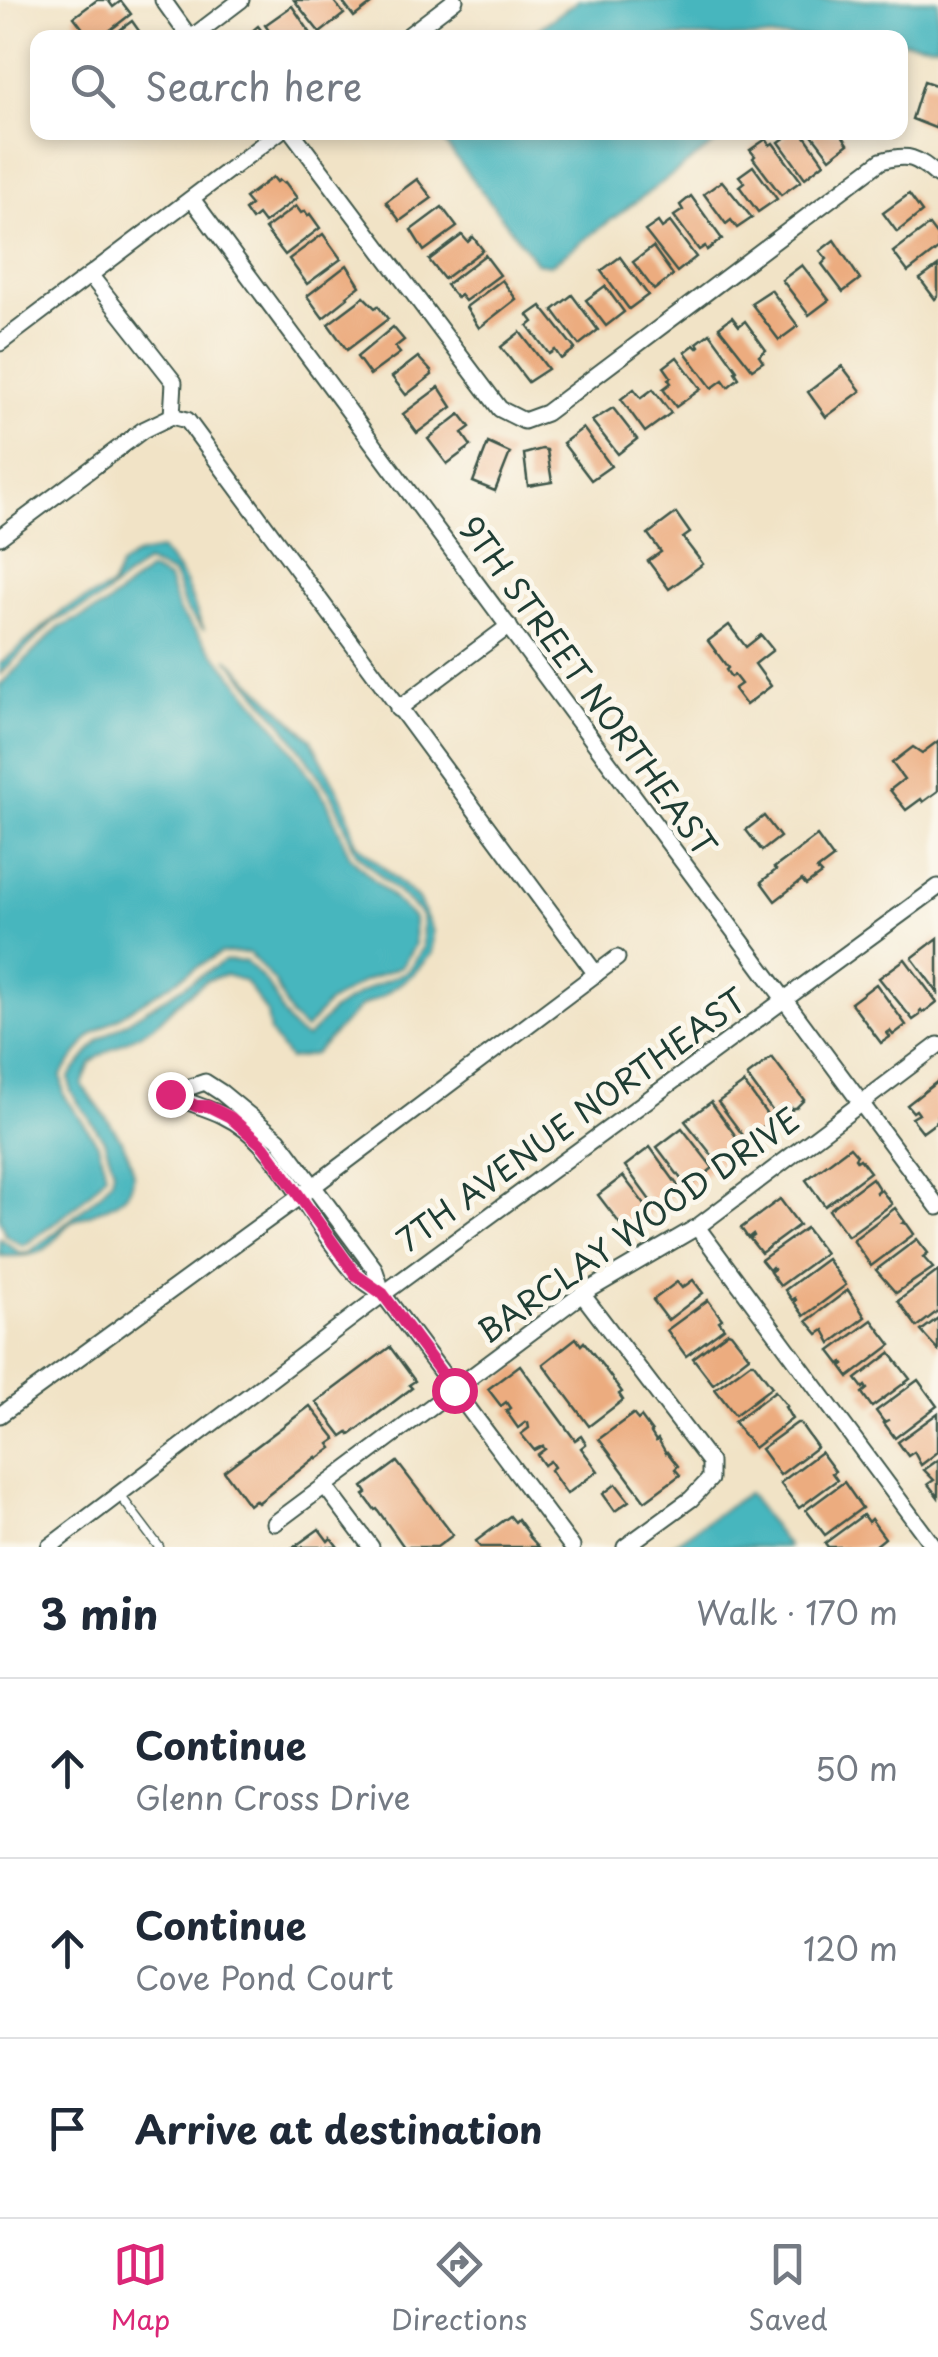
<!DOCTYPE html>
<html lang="en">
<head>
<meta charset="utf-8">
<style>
	body { margin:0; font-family:"Playpen Sans",sans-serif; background:#f2f2f3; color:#1f2937 }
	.stop { position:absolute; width:30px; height:30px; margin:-22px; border:8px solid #db2777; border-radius:50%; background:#fff }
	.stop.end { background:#db2777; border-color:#fff; box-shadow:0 2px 10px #0008 }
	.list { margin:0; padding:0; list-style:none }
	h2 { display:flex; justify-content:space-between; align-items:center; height:130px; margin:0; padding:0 40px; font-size:42px }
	h2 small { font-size:32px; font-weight:400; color:#747a83 }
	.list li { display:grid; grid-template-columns:65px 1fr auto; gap:30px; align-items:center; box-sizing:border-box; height:180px; padding:0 40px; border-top:2px solid #e0e1e3 }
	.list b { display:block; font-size:38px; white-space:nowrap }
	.list p { margin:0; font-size:32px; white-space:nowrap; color:#747a83 }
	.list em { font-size:32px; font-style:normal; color:#747a83 }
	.icon { flex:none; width:55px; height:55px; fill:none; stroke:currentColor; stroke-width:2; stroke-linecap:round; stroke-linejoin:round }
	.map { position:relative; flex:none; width:938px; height:1547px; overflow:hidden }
	.search { position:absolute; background:#fff; box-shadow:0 5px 15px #0003; left:30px; right:30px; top:30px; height:110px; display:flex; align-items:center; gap:25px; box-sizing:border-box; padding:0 35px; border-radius:20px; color:#747a83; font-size:38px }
	.sheet { height:670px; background:#fff }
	nav { display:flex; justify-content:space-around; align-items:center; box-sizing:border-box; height:140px; border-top:2px solid #e0e1e3; background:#fff; font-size:28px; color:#747a83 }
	nav a { display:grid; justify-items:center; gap:5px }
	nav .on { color:#db2777 }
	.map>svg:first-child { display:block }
</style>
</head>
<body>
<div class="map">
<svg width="938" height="1547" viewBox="0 0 938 1547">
	<rect width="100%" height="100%" fill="#fbf7ec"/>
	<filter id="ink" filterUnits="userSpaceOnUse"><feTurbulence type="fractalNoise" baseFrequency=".01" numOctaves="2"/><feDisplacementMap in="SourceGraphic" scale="20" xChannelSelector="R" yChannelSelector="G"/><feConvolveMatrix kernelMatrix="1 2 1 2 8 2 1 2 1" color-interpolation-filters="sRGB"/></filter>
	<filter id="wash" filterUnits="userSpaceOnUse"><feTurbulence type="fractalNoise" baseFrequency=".0048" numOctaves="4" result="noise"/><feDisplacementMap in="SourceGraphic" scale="40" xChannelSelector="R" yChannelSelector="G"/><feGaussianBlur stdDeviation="2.25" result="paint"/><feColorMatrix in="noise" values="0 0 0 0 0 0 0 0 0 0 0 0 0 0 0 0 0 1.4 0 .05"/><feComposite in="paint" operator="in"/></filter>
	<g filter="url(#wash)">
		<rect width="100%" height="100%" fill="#f1e3c6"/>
		<g fill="#47b6be" stroke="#337a79" stroke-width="2.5">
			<polygon points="579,0 938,0 938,45 901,41 900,38 527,37"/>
			<polygon points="437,133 729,133 550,265 537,263"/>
			<path d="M160,550c30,29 28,45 44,80l-19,-21 -11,-34 -28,-13 -47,38 -46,22 -53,52v-10l64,-54 47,-23 10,-21 15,-11z"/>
			<path d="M149,570l19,9 11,33 98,116 50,73 23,56 64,61 1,27 -13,21 -38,15 -36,22 -23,27 -14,-13 -16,-35 -26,-29h-28l-24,14 -106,68 -30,40 3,20 34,49 8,30c-22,29 -53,51 -83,72l-17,-11 -6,-17v-533l58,-57 46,-21z"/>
			<path d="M227,658l84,81 34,65 11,39 62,56 15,32 -1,22 -19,21 -32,23 -20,9 -47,48 -25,5 -19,-26 -3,-20 -22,-32 -19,-6 -19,5 -29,22 -23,23 -52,29 -13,9 -8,22c15,23 69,80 45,108 -14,16 -38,19 -55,29 -10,6 -13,14 -21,22 -15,14 -32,12 -51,12v-18l20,15h8l28,-21 44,-38 12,-15 2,-9 -10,-30 -33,-48 -2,-15 31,-38 124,-78h22c7,8 17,16 23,25 13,20 14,42 38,52l26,-28 36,-22 39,-17 15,-23 -1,-32 -3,-4 -63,-59 -23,-56 -50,-73z"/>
			<polygon points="748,1493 788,1547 669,1547"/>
		</g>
		<g id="blocks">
			<g fill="#ecac7f">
				<polygon points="97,0 108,0 113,7 121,1 131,14 100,38 90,38 74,17"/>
				<polygon points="294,0 333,0 344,14 320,33"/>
				<polygon points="341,0 376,0 354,17"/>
				<polygon points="292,6 314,38 274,38 265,25"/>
				<polygon points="132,21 144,38 109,38"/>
				<polygon points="258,26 267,38 244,38"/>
				<polygon points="924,81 938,86 938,118 935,128 912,119"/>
				<polygon points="782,132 802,132 824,163 805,178 779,142 786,137"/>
				<polygon points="810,132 840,132 848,144 830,158"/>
				<polygon points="766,139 770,145 773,143 801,181 781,195 753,158 755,156 750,150"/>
				<polygon points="753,166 777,199 758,212 739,186 744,182 739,176"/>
				<polygon points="273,177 277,182 280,180 283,183 285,182 297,198 264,223 258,215 252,220 245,210 251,205 245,198"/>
				<polygon points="417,179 432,198 400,221 386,202"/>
				<polygon points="722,181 752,218 737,228 731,220 726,224 704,194"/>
				<polygon points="909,194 922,212 897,232 883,213"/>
				<polygon points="691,196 722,239 707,250 705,246 699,250 674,216 683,210 680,205"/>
				<polygon points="296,206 301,213 305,211 308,216 310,214 320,228 285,255 265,229"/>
				<polygon points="442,207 457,227 424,251 411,230"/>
				<polygon points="658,222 662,228 670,222 696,257 677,272 645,231"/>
				<polygon points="929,225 938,237 938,249 908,272 893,252"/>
				<polygon points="323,234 341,259 307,284 289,259"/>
				<polygon points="462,235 468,242 473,237 483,250 444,279 429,260"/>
				<polygon points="834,240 860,279 843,292 822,264 827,259 820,251"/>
				<polygon points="653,247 673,275 654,290 633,262"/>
				<polygon points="485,255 500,275 465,301 460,295 457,298 446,285"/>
				<polygon points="620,257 648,295 629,309 601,271"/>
				<polygon points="347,265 360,286 347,296 348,298 323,318 307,296"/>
				<polygon points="802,265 829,300 809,315 782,280"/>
				<polygon points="938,266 938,296 935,299 920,279"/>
				<polygon points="502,280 516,299 479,328 466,307"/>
				<polygon points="605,286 624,312 606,326 586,300"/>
				<polygon points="771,290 798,326 779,340 751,303"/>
				<polygon points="572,295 598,330 579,345 553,310"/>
				<polygon points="364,297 375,308 378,306 388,319 347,350 328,324"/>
				<polygon points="541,306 575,349 561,359 555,350 549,354 528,326 533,322 528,315"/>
				<polygon points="732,317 739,326 745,321 766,350 759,356 763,362 752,369 719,327"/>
				<polygon points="393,327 404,340 395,347 400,353 370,375 357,357"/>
				<polygon points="520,332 548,369 528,382 501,347"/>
				<polygon points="710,333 737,370 735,372 739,378 728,387 723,380 712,388 685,352 694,345 697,348 699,346 697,343"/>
				<polygon points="418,357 431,371 432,375 406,395 392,377"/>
				<polygon points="677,357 701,389 676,407 663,389 671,383 668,379 671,377 664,367"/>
				<polygon points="842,366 861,391 826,417 808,392"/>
				<polygon points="439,387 452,407 417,433 403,414"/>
				<polygon points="634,389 641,398 653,389 671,413 645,432 621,399"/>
				<polygon points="613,408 637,439 618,454 592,421"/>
				<polygon points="460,414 470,427 462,433 471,446 447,464 428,439"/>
				<polygon points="583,428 611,466 591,480 563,443"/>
				<polygon points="488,443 510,453 495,491 473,482"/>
				<polygon points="542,449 547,450 552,482 528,486 524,454"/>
				<polygon points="676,513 690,533 683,538 703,564 669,589 648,561 661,552 648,534"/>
				<polygon points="729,625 746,647 761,635 773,650 755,664 771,686 746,705 734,689 741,684 734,675 731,677 726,670 728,668 708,641"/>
				<polygon points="938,741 938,791 923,802 921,799 906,810 890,790 904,779 892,763 913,747 922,753"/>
				<polygon points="764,816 780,837 762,851 746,830"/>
				<polygon points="817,836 833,858 817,870 821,874 806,885 802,880 775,901 761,882 776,870 774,868"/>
				<polygon points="938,938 938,993 912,958"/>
				<polygon points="905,959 937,1002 923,1013 921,1010 920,1011 920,1015 913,1020 879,978"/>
				<polygon points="876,984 906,1025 893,1035 890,1031 887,1033 890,1037 881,1043 851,1003"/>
				<polygon points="772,1057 804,1100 796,1108 790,1108 792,1110 779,1120 747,1076"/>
				<polygon points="938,1081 938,1121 923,1132 912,1118 919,1114 916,1110 913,1112 907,1105"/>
				<polygon points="744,1083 773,1123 764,1130 762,1127 759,1129 761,1133 748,1142 718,1102"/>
				<polygon points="711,1102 743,1146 730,1156 728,1153 726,1158 719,1164 685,1121"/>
				<polygon points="682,1128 713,1168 700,1178 697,1175 693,1177 696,1181 687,1187 657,1147"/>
				<polygon points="650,1147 681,1190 673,1197 668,1197 670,1200 657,1210 625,1166"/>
				<polygon points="850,1147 857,1155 855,1158 857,1161 860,1159 870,1172 825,1206 806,1180"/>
				<polygon points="623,1176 651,1213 627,1233 598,1195"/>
				<polygon points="872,1178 879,1189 876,1192 877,1193 881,1190 892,1204 848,1236 829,1210"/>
				<polygon points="780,1199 799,1225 761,1253 750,1239 754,1236 753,1234 748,1238 741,1228"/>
				<polygon points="895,1208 905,1222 903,1223 907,1224 914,1234 871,1266 853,1240"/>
				<polygon points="806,1228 825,1253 780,1286 770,1272 774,1269 772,1267 769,1270 761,1260"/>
				<polygon points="917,1239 928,1253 923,1257 933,1268 896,1293 876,1270"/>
				<polygon points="827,1259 846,1285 804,1316 794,1302 796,1300 795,1298 792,1300 785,1290"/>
				<polygon points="938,1271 938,1311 917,1327 898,1301"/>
				<polygon points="693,1280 703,1293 668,1320 653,1300 677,1282 682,1288"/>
				<polygon points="848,1290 865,1317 831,1343 824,1330 818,1334 807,1321"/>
				<polygon points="708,1300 722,1319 719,1321 724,1328 686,1356 667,1330"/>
				<polygon points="938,1318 938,1350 921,1331"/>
				<polygon points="872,1320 891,1345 849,1377 841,1366 844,1364 843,1362 840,1364 830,1351"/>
				<polygon points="728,1332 731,1333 749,1356 713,1384 693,1358"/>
				<polygon points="576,1338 581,1345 584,1342 602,1365 622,1392 619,1394 623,1400 589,1426 543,1364"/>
				<polygon points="390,1347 415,1381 409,1385 412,1388 350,1435 348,1432 342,1436 316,1402"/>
				<polygon points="890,1353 910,1379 872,1407 862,1393 867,1389 865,1386 863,1388 856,1379"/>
				<polygon points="750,1363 754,1363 772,1387 735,1415 715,1389"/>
				<polygon points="520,1365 575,1440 581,1436 586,1444 581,1448 598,1471 567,1494 550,1470 554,1467 550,1461 544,1465 537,1455 545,1449 542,1446 544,1445 534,1450 521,1434 529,1428 528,1423 526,1422 518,1428 506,1411 510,1408 506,1402 501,1406 488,1389"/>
				<polygon points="918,1380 937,1406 895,1438 884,1423 889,1420 884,1422 876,1411"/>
				<polygon points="775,1391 787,1406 785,1407 792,1419 754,1448 734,1422"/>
				<polygon points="310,1406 336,1439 329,1444 332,1448 317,1459 316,1457 258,1503 255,1500 249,1505 224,1471"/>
				<polygon points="938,1413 938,1452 921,1465 914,1452 908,1456 898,1442"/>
				<polygon points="633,1414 638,1420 641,1417 652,1432 651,1433 656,1441 658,1439 666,1453 667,1452 678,1466 675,1469 680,1475 645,1501 599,1439"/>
				<polygon points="797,1423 800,1423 817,1447 780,1475 761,1449"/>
				<polygon points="821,1452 835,1471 832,1473 837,1480 799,1508 780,1483"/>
				<polygon points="938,1460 938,1497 928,1484 934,1480 924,1470"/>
				<polygon points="397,1462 453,1535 437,1547 404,1547 377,1509 375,1510 364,1495 367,1493 363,1487"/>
				<polygon points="844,1482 862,1508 825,1535 806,1510"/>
				<polygon points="616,1484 629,1501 615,1511 603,1494"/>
				<polygon points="863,1515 868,1522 871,1519 885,1538 874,1547 828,1547 825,1543"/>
				<polygon points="510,1516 515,1522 518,1519 529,1534 528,1535 539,1547 480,1547 476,1541"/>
				<polygon points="319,1529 328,1541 331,1538 338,1547 294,1547"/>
			</g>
		</g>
	</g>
	<g filter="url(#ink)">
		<use href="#blocks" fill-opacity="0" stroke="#3e564a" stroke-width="2.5"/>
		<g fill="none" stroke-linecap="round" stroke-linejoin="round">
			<g stroke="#3e564a" stroke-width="11">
				<polyline id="service" points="119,1494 159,1547"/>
			</g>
			<g stroke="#3e564a" stroke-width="19">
				<g id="minor">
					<polyline points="163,0 190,38"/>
					<polyline points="191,38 241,0"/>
					<polyline points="405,38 455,0"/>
					<path d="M292,132l208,277 24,12 22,-8 335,-252c28,-8 35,-4 57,15"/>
					<polyline points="192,199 938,1207"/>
					<polyline points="90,275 174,382 172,416"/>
					<polyline points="0,343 279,132"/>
					<polyline points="0,537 143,430 172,416 187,420 596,974"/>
					<polyline points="398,709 509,626"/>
					<polyline points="170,1094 205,1082 222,1093 278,1139 374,1268 383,1294 572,1547"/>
					<path d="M170,1094c28,14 50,15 76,36 35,28 60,79 88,116 7,10 15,22 24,30 7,7 17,12 25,18"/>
					<polyline points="697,1227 934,1547"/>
					<polyline points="582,1294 710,1462 710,1479 691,1499 625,1547"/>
					<polyline points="0,1415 299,1197 617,958"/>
					<polyline points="325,1486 371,1547"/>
					<polyline points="275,1523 582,1294 697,1227 938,1045"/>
					<polyline points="49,1547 383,1294 938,887"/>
				</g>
			</g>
			<use href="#service" stroke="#fff" stroke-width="8"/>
			<use href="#minor" stroke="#fff" stroke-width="15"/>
		</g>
	</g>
	<g fill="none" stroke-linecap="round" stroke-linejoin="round" filter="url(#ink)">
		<polyline stroke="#db2777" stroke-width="12" points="170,1094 196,1106 208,1106 230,1117 264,1147 356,1275 383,1294 454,1390"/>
	</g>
	<g text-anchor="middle" stroke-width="10" stroke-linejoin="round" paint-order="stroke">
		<g font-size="32" fill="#1f3d34" stroke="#fbf7ec">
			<text transform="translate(587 687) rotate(54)" y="11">9TH STREET NORTHEAST</text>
			<text transform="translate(572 1121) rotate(-36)" y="11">7TH AVENUE NORTHEAST</text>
			<text transform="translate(639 1226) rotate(-35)" y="11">BARCLAY WOOD DRIVE</text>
		</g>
	</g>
</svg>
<div class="stop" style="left:454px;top:1390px"></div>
<div class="stop end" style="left:170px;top:1094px"></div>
<div class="search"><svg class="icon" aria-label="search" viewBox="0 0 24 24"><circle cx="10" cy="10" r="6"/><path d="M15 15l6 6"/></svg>Search here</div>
</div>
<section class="sheet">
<h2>3 min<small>Walk · 170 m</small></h2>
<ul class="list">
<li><svg class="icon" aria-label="ahead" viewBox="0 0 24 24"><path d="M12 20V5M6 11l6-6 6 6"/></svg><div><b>Continue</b><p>Glenn Cross Drive</p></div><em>50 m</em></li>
<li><svg class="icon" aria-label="ahead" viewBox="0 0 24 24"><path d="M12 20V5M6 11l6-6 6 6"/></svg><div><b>Continue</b><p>Cove Pond Court</p></div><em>120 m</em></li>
<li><svg class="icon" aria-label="arrive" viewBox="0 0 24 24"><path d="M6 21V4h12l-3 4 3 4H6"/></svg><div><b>Arrive at destination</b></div></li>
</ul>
</section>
<nav>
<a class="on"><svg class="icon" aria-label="map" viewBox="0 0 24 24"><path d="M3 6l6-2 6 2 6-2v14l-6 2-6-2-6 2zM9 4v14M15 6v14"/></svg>Map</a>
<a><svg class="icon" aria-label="directions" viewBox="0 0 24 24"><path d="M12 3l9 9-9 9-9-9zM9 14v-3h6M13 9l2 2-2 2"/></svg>Directions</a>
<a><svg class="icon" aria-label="saved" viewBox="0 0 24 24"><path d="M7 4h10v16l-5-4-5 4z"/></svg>Saved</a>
</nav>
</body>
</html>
